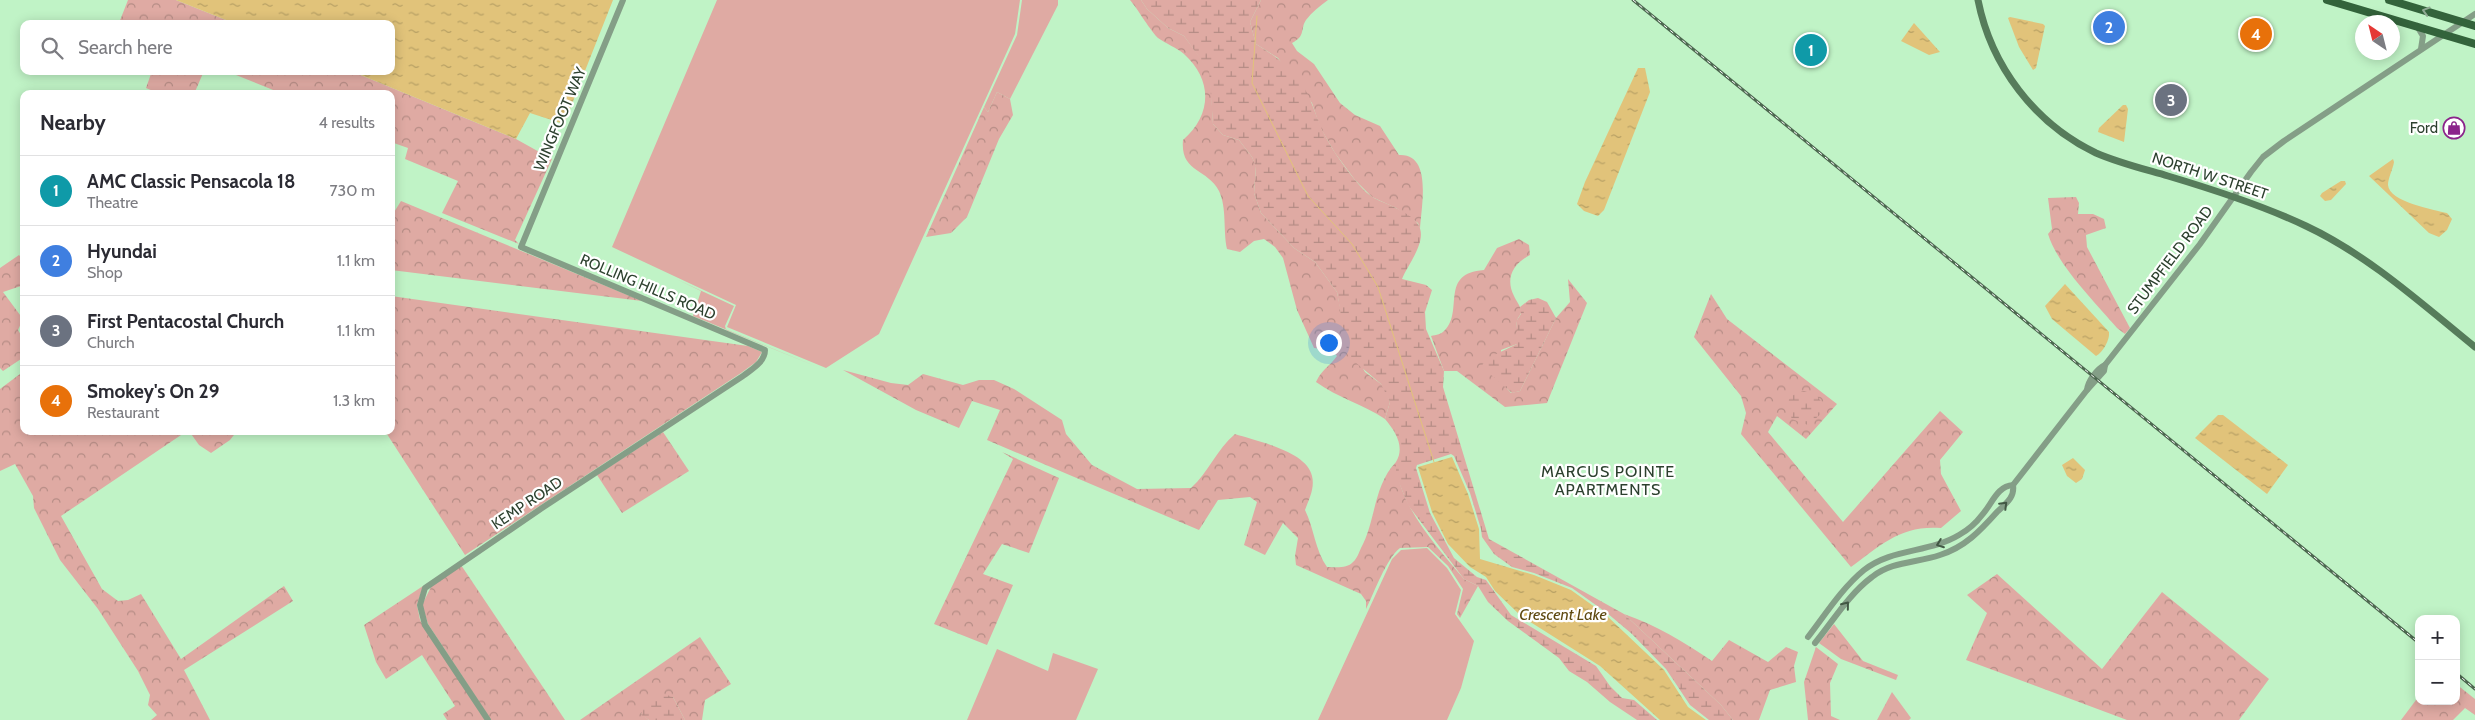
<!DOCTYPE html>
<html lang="en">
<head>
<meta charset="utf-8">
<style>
	body { margin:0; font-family:Cabin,sans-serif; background:#f2f2f3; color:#2b2b33 }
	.controls { position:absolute; right:15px; bottom:15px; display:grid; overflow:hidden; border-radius:10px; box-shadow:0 2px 12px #0003 }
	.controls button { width:45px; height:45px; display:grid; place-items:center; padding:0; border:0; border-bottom:1px solid #e1e1e2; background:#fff; color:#2b2b33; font:25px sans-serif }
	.compass { position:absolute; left:2355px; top:15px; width:45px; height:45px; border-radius:50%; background:#fff; box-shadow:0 2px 12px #0003; rotate:325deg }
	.you { position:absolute; left:1328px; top:342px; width:18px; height:18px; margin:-12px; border:4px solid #fff; border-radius:50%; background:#1a73e8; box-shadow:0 0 0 8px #1a73e833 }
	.badge { display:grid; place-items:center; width:32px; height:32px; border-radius:50%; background:#8b248b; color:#fff; font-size:16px; font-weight:700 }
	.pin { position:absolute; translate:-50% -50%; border:2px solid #fff; box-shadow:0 1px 5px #0006 }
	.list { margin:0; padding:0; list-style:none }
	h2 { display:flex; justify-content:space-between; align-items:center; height:65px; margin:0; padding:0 20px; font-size:21px }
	h2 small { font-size:16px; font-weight:400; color:#7c7c81 }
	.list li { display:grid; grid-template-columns:32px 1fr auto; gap:15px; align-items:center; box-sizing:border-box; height:70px; padding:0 20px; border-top:1px solid #e1e1e2 }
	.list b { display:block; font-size:19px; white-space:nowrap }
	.list p { margin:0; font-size:16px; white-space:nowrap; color:#7c7c81 }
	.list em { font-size:16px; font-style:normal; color:#7c7c81 }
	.icon { flex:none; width:28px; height:28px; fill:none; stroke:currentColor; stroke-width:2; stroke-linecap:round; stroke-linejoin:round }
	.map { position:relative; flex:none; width:2475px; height:720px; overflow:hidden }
	.search { position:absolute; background:#fff; box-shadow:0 2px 12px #0003; left:20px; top:20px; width:375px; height:55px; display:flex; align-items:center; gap:12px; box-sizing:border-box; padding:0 18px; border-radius:10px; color:#7c7c81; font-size:19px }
	.panel { position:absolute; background:#fff; box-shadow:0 2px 12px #0003; left:20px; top:90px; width:375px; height:345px; border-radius:10px }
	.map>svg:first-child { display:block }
</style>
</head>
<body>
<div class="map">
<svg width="2475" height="720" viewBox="0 0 2475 720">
	<defs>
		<pattern id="forest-crowns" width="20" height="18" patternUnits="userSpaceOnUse" patternTransform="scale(1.25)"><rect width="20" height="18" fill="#dfaaa3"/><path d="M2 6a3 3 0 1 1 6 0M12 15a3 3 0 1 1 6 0" fill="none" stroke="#b58c85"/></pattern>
		<pattern id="wetland-marsh" width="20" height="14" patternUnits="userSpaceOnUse" patternTransform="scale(1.25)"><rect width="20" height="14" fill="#dfaaa3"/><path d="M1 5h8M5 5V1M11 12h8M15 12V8" fill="none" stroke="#b58c85"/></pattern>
		<pattern id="water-ripples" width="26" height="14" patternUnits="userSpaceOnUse" patternTransform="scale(1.25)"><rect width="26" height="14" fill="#e1c37a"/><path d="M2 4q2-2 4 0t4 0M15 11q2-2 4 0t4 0" fill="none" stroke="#b7a064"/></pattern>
	</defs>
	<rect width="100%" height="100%" fill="#c0f3c6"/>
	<g fill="#dfaaa3">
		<polygon points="717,0 1020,0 1015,34 879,334 826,368 727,327 736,305 612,247"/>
		<polygon points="1022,0 1058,0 1058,5 1010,99 997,92 988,112 984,107 1017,35"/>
		<polygon points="676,279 734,306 725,326 726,330 820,368 693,316 701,291"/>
		<polygon points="1427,548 1447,568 1461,590 1455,614 1474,641 1461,688 1447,720 1318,720 1392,559 1401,550"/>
		<polygon points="997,649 1048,671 1053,653 1098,669 1076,720 967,720"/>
	</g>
	<g fill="url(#forest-crowns)">
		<polygon points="128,0 176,0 236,24 121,24 119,23"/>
		<path d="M1130,0h11l6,9 21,19 16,8 26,35 3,53 10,11 16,5 13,17 4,9 -2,27 7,20 33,35 21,14 22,30 9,45 19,35 16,12 5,7 4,11 -5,17c-22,-15 -47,-21 -69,-37 6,-13 13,-15 21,-26l-5,-6 -18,-2 -17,-38 -14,-52 -8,-11 -11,-8 -10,2 -14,11 -13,-3c-4,-18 0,-41 -8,-58 -12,-23 -39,-18 -36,-51 29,-25 30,-60 1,-86 -8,-7 -18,-10 -26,-16 -6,-5 -21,-30 -28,-38z"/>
		<path d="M1261,0h67c-8,6 -16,12 -22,20 -6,9 0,16 -14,23l5,8 17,13 26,39 15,12 25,11 19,29c34,-2 22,53 21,74l-2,-6 -22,-15 -24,-11 -17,-17 -20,-27 -15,-26 -8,-24 -34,-45 -22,-14 -6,-22z"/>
		<polygon points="152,71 204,71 194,94 160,94 146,88"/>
		<polygon points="226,71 351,71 516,139 552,159 515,240 519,244 442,213 458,181 405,159 408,148 391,142 391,94 283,94"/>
		<polygon points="997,92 1010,99 1013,115 999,139 967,217 951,233 926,237 984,107 988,112"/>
		<path d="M2076,197l3,6 -1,11h15l11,5 2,9 -20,7 1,12 43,81 -5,6 -8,-6c-22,-26 -59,-62 -69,-94l4,-5 -4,-31z"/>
		<polygon points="401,201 642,301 391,270 391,217"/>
		<path d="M1519,239l10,6 1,10c-17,9 -25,23 -16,41 2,5 6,9 7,14 1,5 -3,6 -4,11 -1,8 2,15 0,23l-16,6 1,33 9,10 9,-2 36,-73 14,-16 -2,-23 19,24 -40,100 -42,4 -48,-36h-13l-13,-35c5,-1 11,-2 14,-6 19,-19 -6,-57 39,-60l13,-22z"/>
		<polygon points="19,255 24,261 24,285 3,292 23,319 18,330 24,340 24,357 3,371 0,368 0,268"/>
		<path d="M1711,294l16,25 110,85 -31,35 -29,-23 -9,16 75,90 97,-111 23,21 -23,28 1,14 20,37 -20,17c-40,-3 -60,17 -90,39l-110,-133 5,-21 -5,-17 -47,-59z"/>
		<polygon points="391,296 748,346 762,352 756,362 741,373 465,555 385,431 391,431"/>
		<path d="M843,370l48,13 17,2 15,-11 40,11 16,-5h15l20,9 48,31 4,14 26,31 45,24 54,-1c18,-16 25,-38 44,-54 21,7 72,17 77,42 3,12 -3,23 -7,34 9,18 10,40 22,57 8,0 20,2 26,-5 4,-3 6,-10 8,-14 15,-27 12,-62 35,-86 2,43 41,85 68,117l14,7 -18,32 -3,-4 6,-25 -15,-23 -20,-19 -28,1c-14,11 -25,43 -34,61v-8l-5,-7 -65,-29 -1,-9 3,-18 -15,-15 -18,32 -21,-10 13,-43 -7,-5 -32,3 -19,30 -212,-90 13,-30 -28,-9 -13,27 -43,-18z"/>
		<polygon points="24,371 24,431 187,431 61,516 102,589 118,601 128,600 141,594 181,659 284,586 293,601 184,670 210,720 151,720 157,715 148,705 150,695 138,671 98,609 60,560 34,508 33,496 15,464 0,471 0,389"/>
		<polygon points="189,431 237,431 230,440 211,453 199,445"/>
		<polygon points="663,432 689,471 622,513 597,475"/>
		<polygon points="1002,452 1059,478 1029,553 1002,544 983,574 1013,585 987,645 934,624 1013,459"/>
		<polygon points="461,565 565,720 491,720 428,624 422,605 431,587"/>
		<polygon points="1997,574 2102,669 2162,592 2269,679 2239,720 2127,720 1966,660 1987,613 1967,595"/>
		<polygon points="423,586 417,605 420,620 485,720 447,720 443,714 455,706 422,655 386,679 376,662 364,625"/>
		<path d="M1624,614c32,11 60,28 88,47l17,-21 39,22 18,-15 12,5 -4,14 2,16 -26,8 -11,30h-26l-12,-15z"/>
		<polygon points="1834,624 1863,661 1898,675 1896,680 1841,659 1819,643"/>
		<polygon points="700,637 731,684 705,700 702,720 685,720 673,697 641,714 649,720 580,720"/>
		<polygon points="1816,647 1838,664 1830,683 1831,716 1840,720 1808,720 1804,682"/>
		<polygon points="2456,684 2475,699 2475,715 2465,708 2453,720 2401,720 2419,696 2419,701 2456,701"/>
		<polygon points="1892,692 1911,718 1909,720 1877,720"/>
	</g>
	<g fill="url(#wetland-marsh)">
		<path d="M1141,0h120l-11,22 6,22c16,10 31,20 43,36 10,13 15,30 21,45 8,19 22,39 35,55 5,6 12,14 19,18 12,6 39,15 45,28 8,16 -11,38 -17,53l24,6 6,5 -7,22 1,17 18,42 -1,16 46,152 135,75 97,91 12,15h-24l-19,-15 -24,-36 -34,-35 -25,-21 -35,-25 -38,-15 -22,-6 -18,-13 -12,-17 -1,-8 -11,-36 -16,-37 -3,-2 -34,11 -1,3 14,45 24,45 23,19 9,3 25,35 85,51 14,20 12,12 12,2 23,20h-20l-27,-18 -23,-20 -18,-11 -10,-13 -51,-37 -20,-19 -10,-16 -14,-7 -56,-74 -12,-30v-13c9,-15 0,-30 -11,-43l5,-17 -9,-18 -33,-28 -11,-64 -22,-30 -21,-14 -33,-35 -7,-20 2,-26 -4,-10 -13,-17 -16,-5 -10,-11 -4,-53 -25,-35 -16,-8 -21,-19z"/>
		<polygon points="1538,298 1547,302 1556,318 1520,391 1512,393 1481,366 1490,357 1517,344 1517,320 1521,314 1520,307 1529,300"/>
		<path d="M1804,391l12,4 8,10 -2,8 -14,12 -16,-6c-7,-16 -6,-24 12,-28z"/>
		<polygon points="657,692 673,697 685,720 649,720 641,715 644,705"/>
	</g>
	<g fill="url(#water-ripples)">
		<polygon points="176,0 613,0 564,124 530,113 516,139 351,71 391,71 391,24 236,24"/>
		<polygon points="2010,17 2043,24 2045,26 2036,68 2033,70 2019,47 2008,18"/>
		<polygon points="1914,23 1940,52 1929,55 1901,41"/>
		<polygon points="1638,68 1645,68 1650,92 1604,210 1598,216 1584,211 1577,204 1585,182"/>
		<polygon points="2123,105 2126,105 2128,109 2124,142 2098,132 2099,128"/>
		<path d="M2393,159l1,3c-1,7 -6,16 -6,23 1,17 47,25 59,28l5,6 -5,11 -8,7 -10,-4 -60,-57z"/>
		<polygon points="2341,181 2345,181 2346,184 2331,200 2325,201 2320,196 2322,193"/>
		<path d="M2065,284l44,48c1,8 -6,20 -13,24l-44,-37 -7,-13z"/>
		<polygon points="2218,415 2223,415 2288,465 2267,494 2195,438"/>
		<polygon points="1452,457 1468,494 1479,529 1480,559 1534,575 1571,590 1606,615 1664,670 1688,707 1706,720 1660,720 1600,666 1521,616 1495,591 1486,577 1470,567 1448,544 1432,512 1418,467"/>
		<polygon points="2073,458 2085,470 2082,479 2076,483 2067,476 2062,465"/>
	</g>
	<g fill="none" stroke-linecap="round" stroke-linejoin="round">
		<polyline stroke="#e1c37a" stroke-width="1" points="1257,16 1252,83 1308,196 1352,244 1378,287 1434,462"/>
		<g stroke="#849e87" stroke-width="6">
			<polyline points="2417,26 2423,36 2421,49"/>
			<path d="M2087,390c1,-9 10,-21 18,-25"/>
			<path d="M1808,637c17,-22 34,-49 56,-67 28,-22 65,-17 95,-35 9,-5 17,-12 23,-20 10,-11 15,-29 31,-30l74,-95 17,-19 1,-6 95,-121 51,-72 12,-15 21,-16 191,-127"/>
			<path d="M1815,643c18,-22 34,-49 57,-66 20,-16 45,-14 68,-22 25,-8 40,-24 57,-43 8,-8 18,-14 16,-27"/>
			<path d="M488,720l-63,-95 -5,-20 5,-17 117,-80 201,-132c9,-7 22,-14 22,-26l-244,-103 102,-247"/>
		</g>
		<path stroke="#567c5b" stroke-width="7" d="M1978,0c13,66 57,124 118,153 23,10 48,16 72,23 47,14 94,29 138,50 62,29 116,78 169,121"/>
		<g stroke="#33633b" stroke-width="8">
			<polyline points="2327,0 2475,44"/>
			<polyline points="2389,0 2475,26"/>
		</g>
		<g stroke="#4d6850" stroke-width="3">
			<g id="rail">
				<polyline points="1633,0 2419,643"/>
				<polyline points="2456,673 2475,689"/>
			</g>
		</g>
		<use href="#rail" stroke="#fff" stroke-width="1" stroke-dasharray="4" stroke-linecap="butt"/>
	</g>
	<defs><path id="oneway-chevron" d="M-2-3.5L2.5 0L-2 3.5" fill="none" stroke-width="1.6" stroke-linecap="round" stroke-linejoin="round" transform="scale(1.25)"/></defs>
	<use stroke="#8fa993" href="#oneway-chevron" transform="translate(2426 11) rotate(-163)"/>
	<g stroke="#425844">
		<use href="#oneway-chevron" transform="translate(2004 505) rotate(-45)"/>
		<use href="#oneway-chevron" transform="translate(1940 544) rotate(159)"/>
		<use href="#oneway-chevron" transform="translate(1846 605) rotate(-51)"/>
	</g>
	<defs>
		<g id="shop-ring" transform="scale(1.125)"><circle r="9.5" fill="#fff" stroke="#8b248b" stroke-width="1.5"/><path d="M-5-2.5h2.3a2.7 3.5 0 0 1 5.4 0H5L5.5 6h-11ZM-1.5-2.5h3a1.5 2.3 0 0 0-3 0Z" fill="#8b248b"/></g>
	</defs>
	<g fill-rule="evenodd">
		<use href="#shop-ring" x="2454" y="128"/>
	</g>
	<g text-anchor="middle" stroke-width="4.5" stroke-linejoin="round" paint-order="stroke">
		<g font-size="15" fill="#2c402e" stroke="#fff">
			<text transform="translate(560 119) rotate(-67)" y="5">WINGFOOT WAY</text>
			<text transform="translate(2210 176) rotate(18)" y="5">NORTH W STREET</text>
			<text transform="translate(2170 260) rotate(-53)" y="5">STUMPFIELD ROAD</text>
			<text transform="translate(648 287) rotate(23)" y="5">ROLLING HILLS ROAD</text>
			<text transform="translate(527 503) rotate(-34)" y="5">KEMP ROAD</text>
		</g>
		<g font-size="15" fill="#2c402e" stroke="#fff" text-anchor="end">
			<text x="2438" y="133">Ford</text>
		</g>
		<g font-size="16" letter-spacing="1" fill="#2c402e" stroke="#fff">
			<text x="1608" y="477">MARCUS POINTE<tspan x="1608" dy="18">APARTMENTS</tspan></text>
		</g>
		<g font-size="16" font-style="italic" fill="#5e4910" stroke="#fff">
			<text x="1563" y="620">Crescent Lake</text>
		</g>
	</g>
</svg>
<div class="controls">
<button>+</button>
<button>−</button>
</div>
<svg class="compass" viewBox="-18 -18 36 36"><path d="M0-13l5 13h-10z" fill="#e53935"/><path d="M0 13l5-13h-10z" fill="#7c7c81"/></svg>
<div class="you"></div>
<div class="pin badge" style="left:1811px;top:50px;background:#0f9aa8">1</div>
<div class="pin badge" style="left:2109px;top:27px;background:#3f7fe0">2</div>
<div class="pin badge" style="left:2171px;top:100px;background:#6b7280">3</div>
<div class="pin badge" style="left:2256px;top:34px;background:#e8710a">4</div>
<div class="search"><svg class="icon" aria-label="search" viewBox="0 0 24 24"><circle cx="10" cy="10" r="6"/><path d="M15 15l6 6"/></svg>Search here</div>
<section class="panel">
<h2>Nearby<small>4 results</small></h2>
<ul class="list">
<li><span class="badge" style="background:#0f9aa8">1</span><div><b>AMC Classic Pensacola 18</b><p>Theatre</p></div><em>730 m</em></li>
<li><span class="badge" style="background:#3f7fe0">2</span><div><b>Hyundai</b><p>Shop</p></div><em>1.1 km</em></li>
<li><span class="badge" style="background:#6b7280">3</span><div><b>First Pentacostal Church</b><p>Church</p></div><em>1.1 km</em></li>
<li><span class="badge" style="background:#e8710a">4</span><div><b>Smokey's On 29</b><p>Restaurant</p></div><em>1.3 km</em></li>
</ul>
</section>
</div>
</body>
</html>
